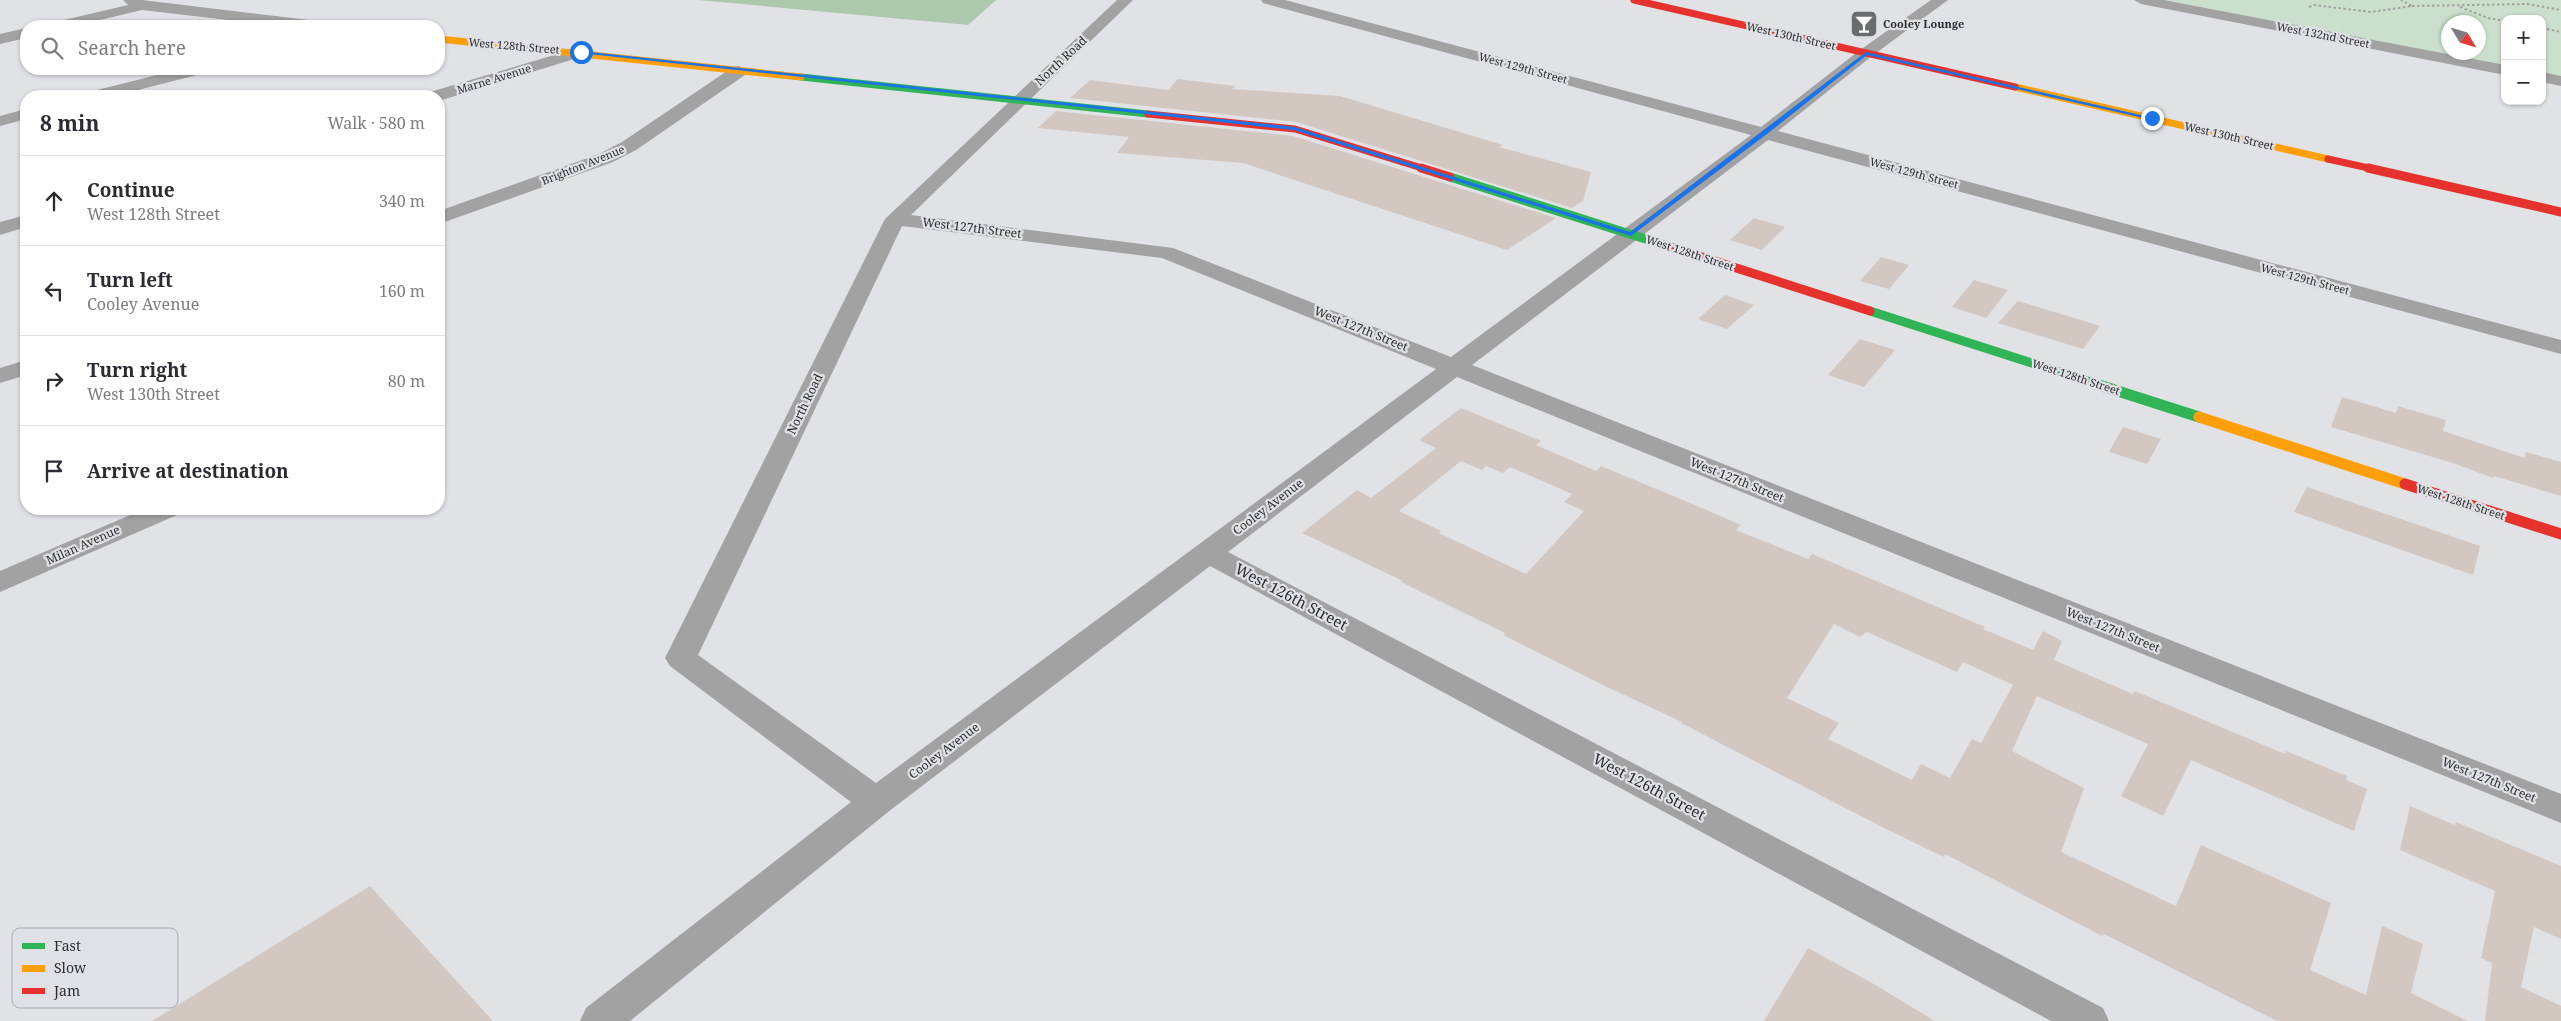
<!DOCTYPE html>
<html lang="en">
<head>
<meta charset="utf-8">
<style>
	body { margin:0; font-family:"Noto Serif",serif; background:#f2f2f3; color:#2b2b33 }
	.controls { position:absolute; right:15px; top:15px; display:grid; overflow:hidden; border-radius:10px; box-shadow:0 1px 4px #0004 }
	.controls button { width:45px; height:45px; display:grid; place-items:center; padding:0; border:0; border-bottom:1px solid #e1e1e2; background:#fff; color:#2b2b33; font:25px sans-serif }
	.compass { position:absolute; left:2441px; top:15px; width:45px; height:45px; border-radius:50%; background:#fff; box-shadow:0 1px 4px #0004; rotate:128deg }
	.stop { position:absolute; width:15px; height:15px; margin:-11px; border:4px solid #1a73e8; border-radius:50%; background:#fff }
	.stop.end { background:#1a73e8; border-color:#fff; box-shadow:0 1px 5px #0008 }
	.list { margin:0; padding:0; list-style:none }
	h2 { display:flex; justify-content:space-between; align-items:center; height:65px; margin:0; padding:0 20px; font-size:21px }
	h2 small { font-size:16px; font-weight:400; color:#7c7c81 }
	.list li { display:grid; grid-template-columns:32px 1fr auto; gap:15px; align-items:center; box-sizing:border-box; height:90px; padding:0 20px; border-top:1px solid #e1e1e2 }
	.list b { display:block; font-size:19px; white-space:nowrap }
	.list p { margin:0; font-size:16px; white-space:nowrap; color:#7c7c81 }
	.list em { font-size:16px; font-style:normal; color:#7c7c81 }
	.icon { flex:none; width:28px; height:28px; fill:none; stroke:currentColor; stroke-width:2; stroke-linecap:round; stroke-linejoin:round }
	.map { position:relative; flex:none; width:2561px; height:1021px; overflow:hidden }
	.search { position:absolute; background:#fff; box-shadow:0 1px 4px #0004; left:20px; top:20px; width:425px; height:55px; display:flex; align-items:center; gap:12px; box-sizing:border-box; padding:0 18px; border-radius:20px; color:#7c7c81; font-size:19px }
	.panel { position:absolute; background:#fff; box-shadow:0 1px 4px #0004; left:20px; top:90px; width:425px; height:425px; border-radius:20px }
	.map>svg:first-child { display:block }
</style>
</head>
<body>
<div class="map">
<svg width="2561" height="1021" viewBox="0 0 2561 1021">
	<rect width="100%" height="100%" fill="#e1e2e5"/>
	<path fill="#cbe0cc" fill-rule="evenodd" d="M2165,0h396v76l-19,-3v-54h-37v47zM2448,22h30v30h-30z"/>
	<polygon fill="#acc8ad" points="698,0 996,0 968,25"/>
	<g fill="#d3c8c1" fill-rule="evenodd">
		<polygon points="1178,79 1235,86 1232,89 1340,96 1503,145 1499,147 1591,172 1583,201 1572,208 1296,122 1070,98 1090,80 1168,90"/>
		<polygon points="1056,111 1293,136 1556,218 1507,250 1243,163 1117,153 1129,137 1038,128"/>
		<polygon points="1754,218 1785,227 1762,250 1730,240"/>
		<polygon points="1881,257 1909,265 1889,289 1860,281"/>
		<polygon points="1974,280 2008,290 1986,318 1952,307"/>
		<polygon points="1725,295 1754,305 1727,329 1698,319"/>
		<polygon points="2018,301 2071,317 2100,326 2083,349 1998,323"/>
		<polygon points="1860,339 1895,350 1864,387 1828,375"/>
		<polygon points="2342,397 2396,413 2398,406 2446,420 2443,431 2525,458 2526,452 2561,462 2561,496 2494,476 2493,478 2453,463 2331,427"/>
		<path d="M1461,408l80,33 -5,4 60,26 5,-5 101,42 39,17 -5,5 72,29 4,-5 173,73 -2,2 50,21 10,-19 19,10 -8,19 79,34 2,-3 150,63 1,-3 61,25 -1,4 21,9 -13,42 -163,-71 -28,56 -42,-20 27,-52 -111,-48 -25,55 72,37 -23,64 115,54 25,-61 130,58 -21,67 56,25 16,-69 41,18 -12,49 57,28h-191l-173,-87 -2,2 -157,-82 -1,3 -60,-29 -203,-105 1,-1 -77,-36 -102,-51 2,-2 -104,-51 2,-1 -101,-48 55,-43 14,8 65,-50 -17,-8zM1461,461l21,9 4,-4 17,7 7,-6 62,27 -8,8 20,9 -58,63 -87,-41 2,-2 -42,-20zM1834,624l26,13 7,-5 90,40 6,-10 50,23 -32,58 -9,-4 -22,39 -29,-14 -9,16 -84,-41 11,-16 -52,-25z"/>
		<polygon points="2123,427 2161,439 2147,464 2109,452"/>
		<polygon points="2307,487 2480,546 2473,575 2294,512"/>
		<polygon points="2410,806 2455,825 2456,822 2561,866 2561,939 2534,927 2521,987 2561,1006 2561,1021 2485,1021 2492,963 2481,958 2495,891 2400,850"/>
		<polygon points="370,886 493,1021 152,1021"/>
		<polygon points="1808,948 1872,983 1935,1021 1764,1021"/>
	</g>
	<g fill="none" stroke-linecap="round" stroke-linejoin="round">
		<g stroke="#a0a1a1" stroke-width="2" stroke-dasharray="2.5 2.5" stroke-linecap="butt">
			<polyline points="2412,6 2527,4 2561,10"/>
			<polyline points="2309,7 2314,5 2371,12 2412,6 2401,0"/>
			<polyline points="2460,7 2488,18 2505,21"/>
			<polyline points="2542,28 2561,32"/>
		</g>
		<g fill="#a2a2a3" fill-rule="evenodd">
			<polygon points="123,0 142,0 317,21 325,26 279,26 142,10 75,26 48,26 51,23 128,5"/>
			<path d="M1117,0h16l-222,215 262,33 278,109 300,-222 -488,-132 -2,-3h24l476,127 99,-77 71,-50h17l-76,56 -94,75 783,209v14l-793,-214 -296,225 1089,429v29l-1104,-446 -229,175 875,456 6,13h-58l-841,-455 -322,246 -258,209h-50l6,-13 265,-206 -181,-136 -5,-8 220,-439zM902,226l260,32 274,111 -560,414 -178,-128z"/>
			<polygon points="2134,0 2164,0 2505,65 2505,75 2141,4"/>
			<polygon points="26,28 26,38 0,44 0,34"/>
			<polygon points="581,47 589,52 587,55 442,100 439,100 439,96 427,96 430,92"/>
			<polygon points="739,66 747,71 745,75 636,150 613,162 439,224 439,211 599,154 622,142 733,67"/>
			<polygon points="181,69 207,69 205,73 114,96 86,96 89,92"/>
			<polygon points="2542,72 2561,76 2561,86 2542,82"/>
			<polygon points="26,109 26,119 0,126 0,116"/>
			<polygon points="26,215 26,227 0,235 0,222"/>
			<polygon points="26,360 26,375 0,383 0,368"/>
			<polygon points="144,509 181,509 177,515 0,592 0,571"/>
		</g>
		<polyline stroke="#30b455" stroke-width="7" points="801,77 1148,114"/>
		<g stroke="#30b455" stroke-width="9">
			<polyline points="1450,177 1674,248"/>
			<polyline points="1870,311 2103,386"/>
		</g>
		<polyline stroke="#30b455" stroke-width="11" points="2099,385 2199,417"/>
		<g stroke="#ff9f0a" stroke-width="7">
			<polyline points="439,39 801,77"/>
			<polyline points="2015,87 2328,159"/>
		</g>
		<polyline stroke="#ff9f0a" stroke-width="11" points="2199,417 2405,484"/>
		<g stroke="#e5322d" stroke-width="7">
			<polyline points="1634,0 2015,87"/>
			<polyline points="1148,114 1295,129 1425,169"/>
			<polyline points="2328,159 2373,169"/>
		</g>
		<g stroke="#e5322d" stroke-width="9">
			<polyline points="1421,168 1450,177"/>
			<polyline points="2368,168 2561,212"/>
			<polyline points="1674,248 1870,311"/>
		</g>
		<polyline stroke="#e5322d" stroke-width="11" points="2405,484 2561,534"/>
	</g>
	<polygon fill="#1a73e8" points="581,51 1295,127 1630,232 1866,52 2154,118 2152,120 1867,55 1767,134 1631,236 1294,130 579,53"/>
	<defs>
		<g id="bar-square" transform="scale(1.4375)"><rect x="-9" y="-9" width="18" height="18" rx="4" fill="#6b6c6e" stroke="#e0e1e6"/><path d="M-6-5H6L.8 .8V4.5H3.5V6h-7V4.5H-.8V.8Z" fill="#fff"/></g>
	</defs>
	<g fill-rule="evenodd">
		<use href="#bar-square" x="1864" y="24"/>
	</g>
	<g text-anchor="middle" stroke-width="4.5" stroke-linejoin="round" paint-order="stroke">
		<g font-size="11" font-weight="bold" fill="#2b2c2e" stroke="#e0e1e6" text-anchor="start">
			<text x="1883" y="28">Cooley Lounge</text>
		</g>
		<g font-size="11" fill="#2b2c2e" stroke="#e0e1e6">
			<text transform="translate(2323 35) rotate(11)" y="4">West 132nd Street</text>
			<text transform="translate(1791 36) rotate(13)" y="4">West 130th Street</text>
			<text transform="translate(514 46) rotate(5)" y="4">West 128th Street</text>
			<text transform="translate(1523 68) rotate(15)" y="4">West 129th Street</text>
			<text transform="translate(494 79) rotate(-17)" y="4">Marne Avenue</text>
			<text transform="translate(2229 136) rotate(13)" y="4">West 130th Street</text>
			<text transform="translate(583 165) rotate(-22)" y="4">Brighton Avenue</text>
			<text transform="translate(1914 173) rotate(15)" y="4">West 129th Street</text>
			<text transform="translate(1690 253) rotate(18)" y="4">West 128th Street</text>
			<text transform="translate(2305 279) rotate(15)" y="4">West 129th Street</text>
			<text transform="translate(2076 377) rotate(18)" y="4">West 128th Street</text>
			<text transform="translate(2461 502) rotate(18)" y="4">West 128th Street</text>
		</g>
		<g font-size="12" fill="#2b2c2e" stroke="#e0e1e6">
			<text transform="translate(1061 61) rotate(-43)" y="4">North Road</text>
			<text transform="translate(972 228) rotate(7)" y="4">West 127th Street</text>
			<text transform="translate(1361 329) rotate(22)" y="4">West 127th Street</text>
			<text transform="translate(805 404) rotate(-64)" y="4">North Road</text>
			<text transform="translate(1737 480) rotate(22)" y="4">West 127th Street</text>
			<text transform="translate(1268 507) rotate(-37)" y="4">Cooley Avenue</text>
			<text transform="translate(83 545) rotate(-24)" y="4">Milan Avenue</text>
			<text transform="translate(2113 630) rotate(22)" y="4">West 127th Street</text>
			<text transform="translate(944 751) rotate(-37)" y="4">Cooley Avenue</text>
			<text transform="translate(2489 780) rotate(22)" y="4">West 127th Street</text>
		</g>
		<g font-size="15" fill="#2b2c2e" stroke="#e0e1e6">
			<text transform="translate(1291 597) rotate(28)" y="5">West 126th Street</text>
			<text transform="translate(1649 787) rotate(28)" y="5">West 126th Street</text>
		</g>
	</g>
	<rect x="12" y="928" width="166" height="80" rx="8" fill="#e0e1e6" stroke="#aaabaf" stroke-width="1"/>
	<rect x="22" y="943" width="23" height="6" fill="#30b455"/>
	<rect x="22" y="965" width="23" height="7" fill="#ff9f0a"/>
	<rect x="22" y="988" width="23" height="6" fill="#e5322d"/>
	<g font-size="14" fill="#2b2c2e">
		<text x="54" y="951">Fast</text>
		<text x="54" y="973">Slow</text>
		<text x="54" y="996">Jam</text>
	</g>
</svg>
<div class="controls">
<button>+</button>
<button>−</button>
</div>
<svg class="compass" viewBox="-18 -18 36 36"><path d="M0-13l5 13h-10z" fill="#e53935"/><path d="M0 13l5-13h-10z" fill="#7c7c81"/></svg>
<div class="stop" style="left:581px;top:52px"></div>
<div class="stop end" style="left:2152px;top:118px"></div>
<div class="search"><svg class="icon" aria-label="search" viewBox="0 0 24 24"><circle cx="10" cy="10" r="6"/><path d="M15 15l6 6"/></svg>Search here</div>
<section class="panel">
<h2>8 min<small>Walk · 580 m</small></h2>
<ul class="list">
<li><svg class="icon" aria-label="ahead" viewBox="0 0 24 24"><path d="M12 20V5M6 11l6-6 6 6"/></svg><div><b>Continue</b><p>West 128th Street</p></div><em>340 m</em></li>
<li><svg class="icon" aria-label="left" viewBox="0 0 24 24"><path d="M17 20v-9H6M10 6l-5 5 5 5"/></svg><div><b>Turn left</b><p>Cooley Avenue</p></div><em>160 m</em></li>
<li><svg class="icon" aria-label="right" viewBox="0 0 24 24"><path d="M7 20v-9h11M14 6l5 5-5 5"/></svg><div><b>Turn right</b><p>West 130th Street</p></div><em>80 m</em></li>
<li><svg class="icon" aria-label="arrive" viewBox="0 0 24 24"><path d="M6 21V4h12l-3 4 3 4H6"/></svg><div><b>Arrive at destination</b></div></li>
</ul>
</section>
</div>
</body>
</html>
